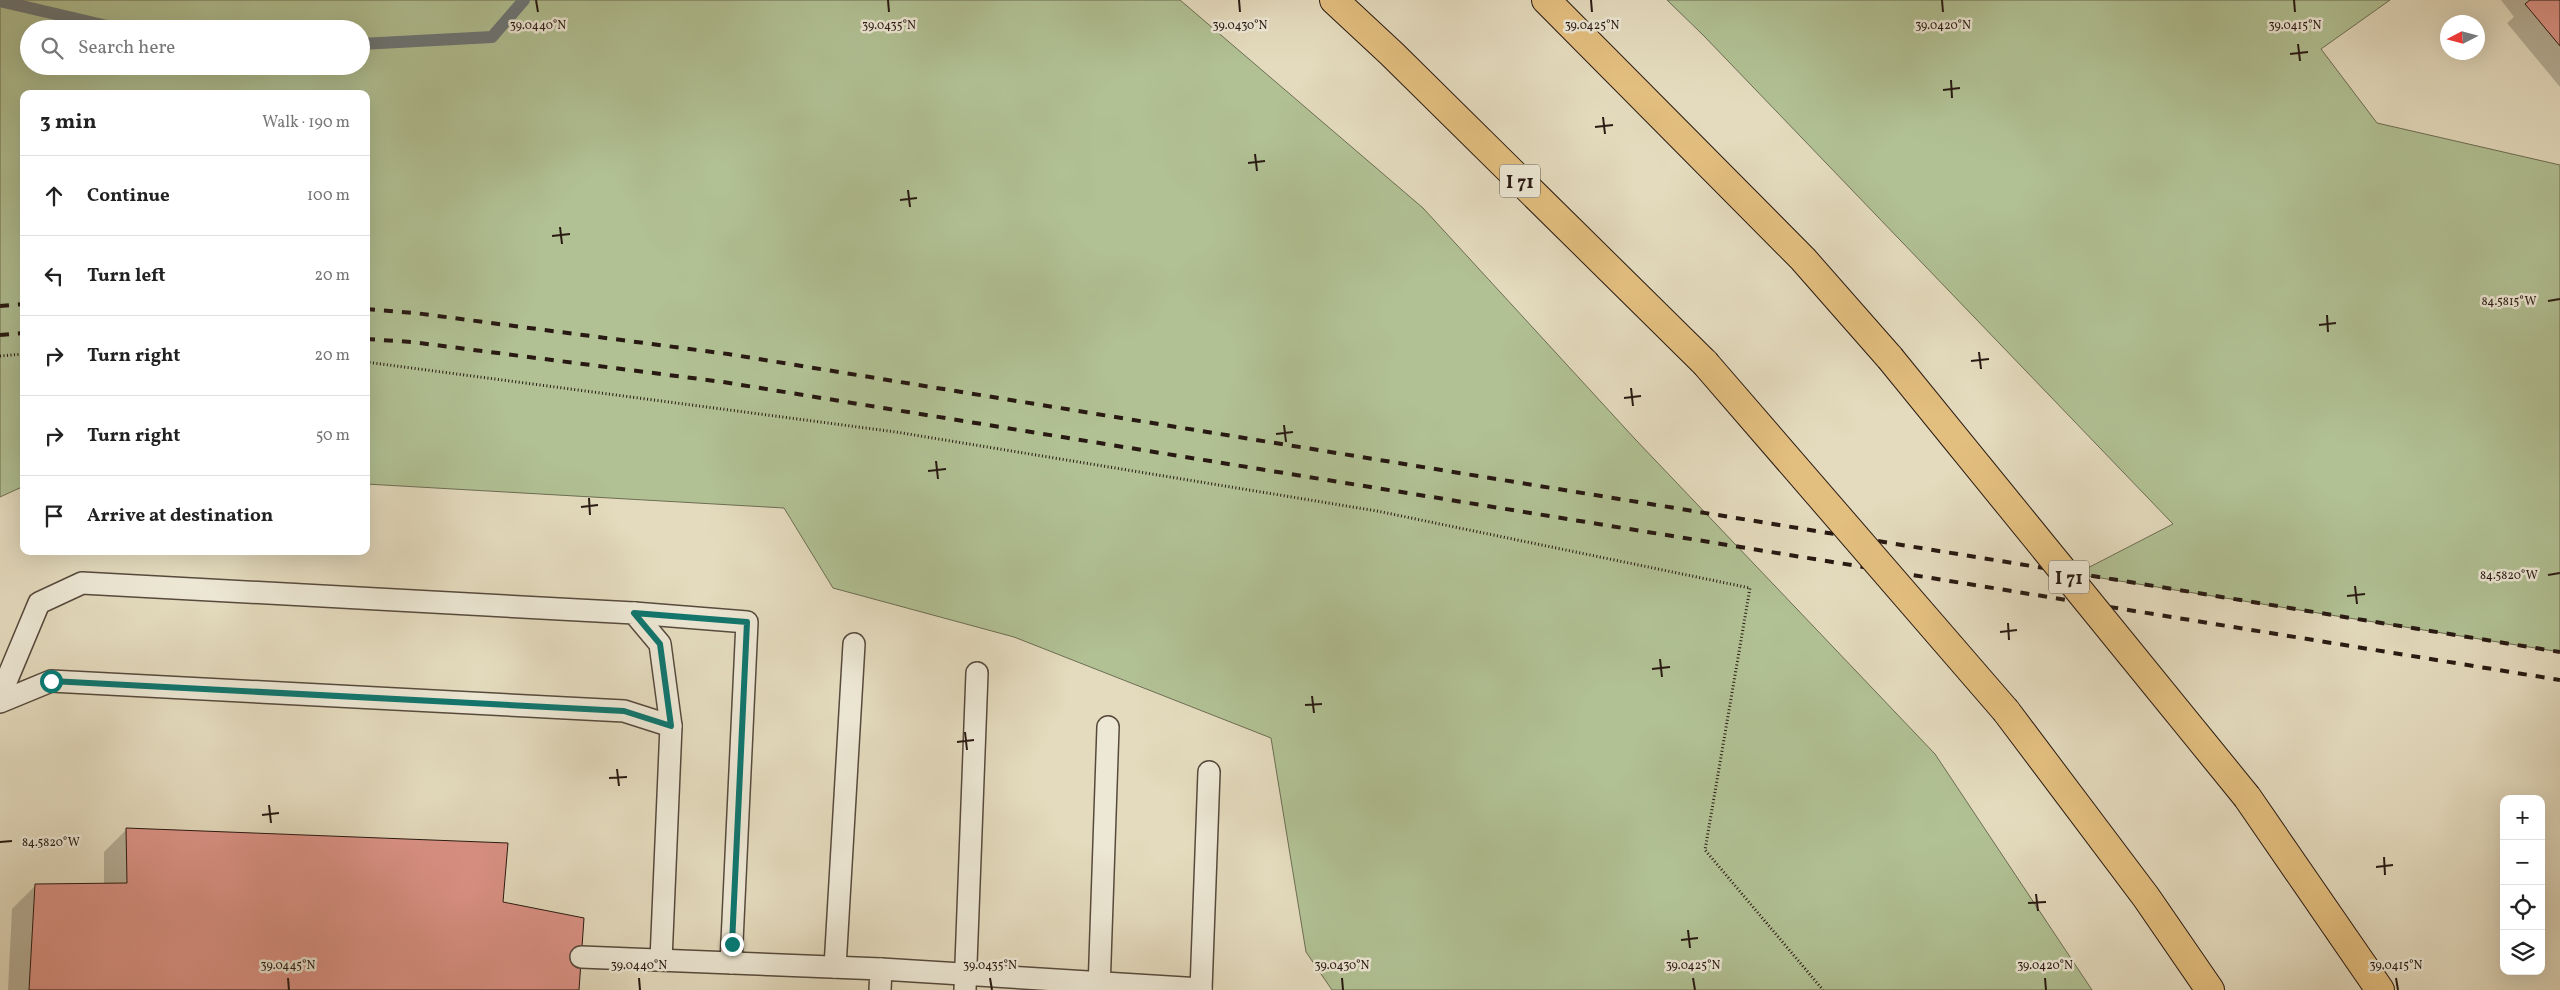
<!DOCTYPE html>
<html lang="en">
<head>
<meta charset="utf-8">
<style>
	body { margin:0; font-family:Vollkorn,serif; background:#f6f6f6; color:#222 }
	.controls { position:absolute; right:15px; bottom:15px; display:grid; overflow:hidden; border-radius:10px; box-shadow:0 5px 20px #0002 }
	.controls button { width:45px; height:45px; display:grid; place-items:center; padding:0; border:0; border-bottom:1px solid #e0e0e0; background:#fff; color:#222; font:25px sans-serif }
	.compass { position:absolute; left:2440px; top:15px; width:45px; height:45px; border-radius:50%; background:#fff; box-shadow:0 5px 20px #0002; rotate:264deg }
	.stop { position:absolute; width:15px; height:15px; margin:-11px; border:4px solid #0f766e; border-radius:50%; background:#fff }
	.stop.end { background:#0f766e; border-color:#fff; box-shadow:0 1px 5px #0008 }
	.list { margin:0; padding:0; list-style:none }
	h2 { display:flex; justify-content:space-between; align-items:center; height:65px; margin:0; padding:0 20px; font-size:21px }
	h2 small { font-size:16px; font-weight:400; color:#767676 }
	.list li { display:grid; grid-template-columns:32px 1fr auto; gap:15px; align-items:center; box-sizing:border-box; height:80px; padding:0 20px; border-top:1px solid #e0e0e0 }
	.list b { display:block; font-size:19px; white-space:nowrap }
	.list em { font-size:16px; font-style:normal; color:#767676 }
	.icon { flex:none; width:28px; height:28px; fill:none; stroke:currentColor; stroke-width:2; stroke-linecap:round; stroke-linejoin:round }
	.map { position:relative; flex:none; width:2560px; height:990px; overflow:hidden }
	.search { position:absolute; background:#fff; box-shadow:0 5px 20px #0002; left:20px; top:20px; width:350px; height:55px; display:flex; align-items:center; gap:12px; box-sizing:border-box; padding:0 18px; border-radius:28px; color:#767676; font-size:19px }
	.panel { position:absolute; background:#fff; box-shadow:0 5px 20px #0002; left:20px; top:90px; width:350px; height:465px; border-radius:10px }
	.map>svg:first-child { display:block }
</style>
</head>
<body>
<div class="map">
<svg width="2560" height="990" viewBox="0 0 2560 990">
	<rect width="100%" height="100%" fill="#e4dbbe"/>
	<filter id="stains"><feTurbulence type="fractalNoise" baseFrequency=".004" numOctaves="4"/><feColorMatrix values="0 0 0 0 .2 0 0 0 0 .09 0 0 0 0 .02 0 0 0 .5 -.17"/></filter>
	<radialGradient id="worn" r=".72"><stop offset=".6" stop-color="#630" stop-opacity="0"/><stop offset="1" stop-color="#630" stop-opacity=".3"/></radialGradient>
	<g fill="#b1c194" stroke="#6c6d53" fill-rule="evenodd">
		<path d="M0,0h1180l243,208 212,231 300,315 157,236h-760l-26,-38 -35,-214 -257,-101 -181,-49 -49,-80 -418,-24v-390h-342v392l-24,11zM29,29h332v37h-332z"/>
		<polygon points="1667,0 2390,0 2321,49 2377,123 2560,165 2560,652 2076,574 2173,524 1703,35"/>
	</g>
	<g fill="#0003">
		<polygon points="2501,0 2560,0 2560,87 2507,23 2514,17"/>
		<polygon points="127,829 502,904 578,990 8,990 12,909 36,885 104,885 104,852"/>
	</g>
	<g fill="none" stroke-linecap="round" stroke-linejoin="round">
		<g stroke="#6d7879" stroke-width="12">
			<polyline points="0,1 120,29"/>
			<polyline points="361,44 492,37 524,0"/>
		</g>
	</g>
	<g fill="#dd9488" stroke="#281912">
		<polygon points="2530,0 2560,0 2560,46 2525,4"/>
		<polygon points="126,828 508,843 503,902 584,918 579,990 29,990 35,884 127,883"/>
	</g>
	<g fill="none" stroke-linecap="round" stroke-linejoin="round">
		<g stroke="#574a3d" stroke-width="24">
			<g id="service">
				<polyline points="634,613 747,622 731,963"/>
				<polyline points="0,696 39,603 82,583 634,613 660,644 671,726"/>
				<polyline points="0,702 51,681 624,711 671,726 661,960"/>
				<polyline points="581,957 881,969 880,990"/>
				<polyline points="835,967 854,644"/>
				<polyline points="881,969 1201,989"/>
				<polyline points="965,990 977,673"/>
				<polyline points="1099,990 1108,727"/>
				<polyline points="1201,990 1209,772"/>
			</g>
		</g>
		<g stroke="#281912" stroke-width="30">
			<g id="motorway">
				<polyline points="1334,0 1392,54 1705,363"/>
				<polyline points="1546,0 1803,259 1890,358"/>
				<polyline points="2006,711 2146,897 2210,990"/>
				<polyline points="2247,797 2380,990"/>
			</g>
		</g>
		<g stroke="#281912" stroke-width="3" stroke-dasharray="1 2.5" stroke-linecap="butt">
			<polyline points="0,356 24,354"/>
			<polyline points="366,362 896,432 1377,511 1750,588 1705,850 1823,990"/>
		</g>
		<use href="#service" stroke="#ede8d5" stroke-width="21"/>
		<use href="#motorway" stroke="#e2be7f" stroke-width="28"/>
		<g stroke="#281912" stroke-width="4" stroke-dasharray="9 9" stroke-linecap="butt">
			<polyline points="0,306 24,304"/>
			<polyline points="366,309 415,313 728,354 2560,652"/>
			<polyline points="0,335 24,333"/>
			<polyline points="366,339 412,342 723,382 2560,680"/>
		</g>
		<g stroke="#281912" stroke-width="30" stroke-linecap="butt">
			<g id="motorway-bridge">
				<polyline points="1890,358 2247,797"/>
				<polyline points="1705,363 2006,711"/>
			</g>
		</g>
		<use href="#motorway-bridge" stroke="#e2be7f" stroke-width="28"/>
	</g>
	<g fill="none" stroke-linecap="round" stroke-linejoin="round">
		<polyline stroke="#0f766e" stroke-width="6" points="51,681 624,711 671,726 660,644 634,613 747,622 732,944"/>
	</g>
	<path fill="none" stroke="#281912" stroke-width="2" d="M536,0l2,12M888,0l1,12M1239,0l1,12M1591,0l1,12M1942,0l1,12M2294,0l1,12M2298,44l2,17M2290,54l18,-2M1951,80l1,18M1943,90l17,-2M1603,117l2,17M1595,127l18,-2M1255,154l2,17M1248,163l17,-2M908,190l2,17M900,200l17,-2M560,227l2,17M552,236l18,-2M2548,301l12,-2M2327,315l1,17M2319,325l17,-2M1979,352l2,17M1971,361l18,-2M1631,388l2,18M1624,398l17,-2M1284,425l2,17M1276,434l17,-2M936,461l2,18M928,471l18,-2M589,498l1,17M581,507l17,-2M2548,575l12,-2M2355,586l2,18M2347,596l18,-2M2008,623l1,17M2000,632l17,-2M1660,659l2,18M1652,669l18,-2M1312,696l2,17M1305,705l17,-1M965,732l2,18M957,742l17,-2M617,769l2,17M609,778l18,-1M269,805l2,18M262,815l17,-2M0,842l12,-1M2384,857l1,18M2376,867l17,-2M2036,894l2,17M2028,903l18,-1M1688,930l2,18M1681,940l17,-2M288,978l1,12M639,978l1,12M990,978l2,12M1342,978l1,12M1693,978l2,12M2045,978l1,12M2396,978l2,12"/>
	<g text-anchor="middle" stroke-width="5" stroke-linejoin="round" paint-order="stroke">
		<g fill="#ede8d5" stroke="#63574c" stroke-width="1">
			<rect x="1500" y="164.5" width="40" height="33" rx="4"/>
			<rect x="2049" y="560.5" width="40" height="33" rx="4"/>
		</g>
		<g font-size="19" font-weight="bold" fill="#281912">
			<text x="1520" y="188">I 71</text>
			<text x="2069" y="584">I 71</text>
		</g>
	</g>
	<g font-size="12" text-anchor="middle" fill="#281912" stroke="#ede8d5" stroke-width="5" stroke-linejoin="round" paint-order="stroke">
		<text x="538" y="29">39.0440°N</text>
		<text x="889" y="29">39.0435°N</text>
		<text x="1240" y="29">39.0430°N</text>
		<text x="1592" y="29">39.0425°N</text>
		<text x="1943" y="29">39.0420°N</text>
		<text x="2295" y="29">39.0415°N</text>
		<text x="2509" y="305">84.5815°W</text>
		<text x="2509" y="579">84.5820°W</text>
		<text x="51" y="846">84.5820°W</text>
		<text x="288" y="969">39.0445°N</text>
		<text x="639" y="969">39.0440°N</text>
		<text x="990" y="969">39.0435°N</text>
		<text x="1342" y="969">39.0430°N</text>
		<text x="1693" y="969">39.0425°N</text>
		<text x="2045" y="969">39.0420°N</text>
		<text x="2396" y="969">39.0415°N</text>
	</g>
	<rect width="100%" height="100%" filter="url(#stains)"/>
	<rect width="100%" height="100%" fill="url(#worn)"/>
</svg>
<div class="controls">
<button>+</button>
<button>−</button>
<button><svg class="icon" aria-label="locate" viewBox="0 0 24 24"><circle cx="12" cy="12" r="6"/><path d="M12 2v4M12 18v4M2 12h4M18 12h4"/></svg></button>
<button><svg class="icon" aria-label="layers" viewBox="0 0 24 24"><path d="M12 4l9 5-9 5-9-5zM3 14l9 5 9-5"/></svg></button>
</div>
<svg class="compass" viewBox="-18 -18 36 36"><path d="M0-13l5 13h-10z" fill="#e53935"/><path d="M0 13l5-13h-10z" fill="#767676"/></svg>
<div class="stop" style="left:51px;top:681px"></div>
<div class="stop end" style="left:732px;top:944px"></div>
<div class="search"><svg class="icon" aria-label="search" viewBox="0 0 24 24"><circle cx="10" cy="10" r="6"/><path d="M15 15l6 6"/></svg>Search here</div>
<section class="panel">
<h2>3 min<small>Walk · 190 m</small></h2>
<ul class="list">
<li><svg class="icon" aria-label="ahead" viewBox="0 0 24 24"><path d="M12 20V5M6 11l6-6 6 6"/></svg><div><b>Continue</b></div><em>100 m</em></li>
<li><svg class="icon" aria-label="left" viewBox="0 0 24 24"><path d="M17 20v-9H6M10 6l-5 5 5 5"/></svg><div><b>Turn left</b></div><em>20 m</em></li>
<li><svg class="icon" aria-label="right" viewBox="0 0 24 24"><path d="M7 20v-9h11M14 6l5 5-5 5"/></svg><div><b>Turn right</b></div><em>20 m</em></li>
<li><svg class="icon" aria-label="right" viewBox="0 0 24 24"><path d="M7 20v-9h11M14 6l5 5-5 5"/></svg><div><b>Turn right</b></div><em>50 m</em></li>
<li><svg class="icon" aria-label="arrive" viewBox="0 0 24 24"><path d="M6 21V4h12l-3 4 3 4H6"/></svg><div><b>Arrive at destination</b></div></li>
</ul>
</section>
</div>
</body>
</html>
